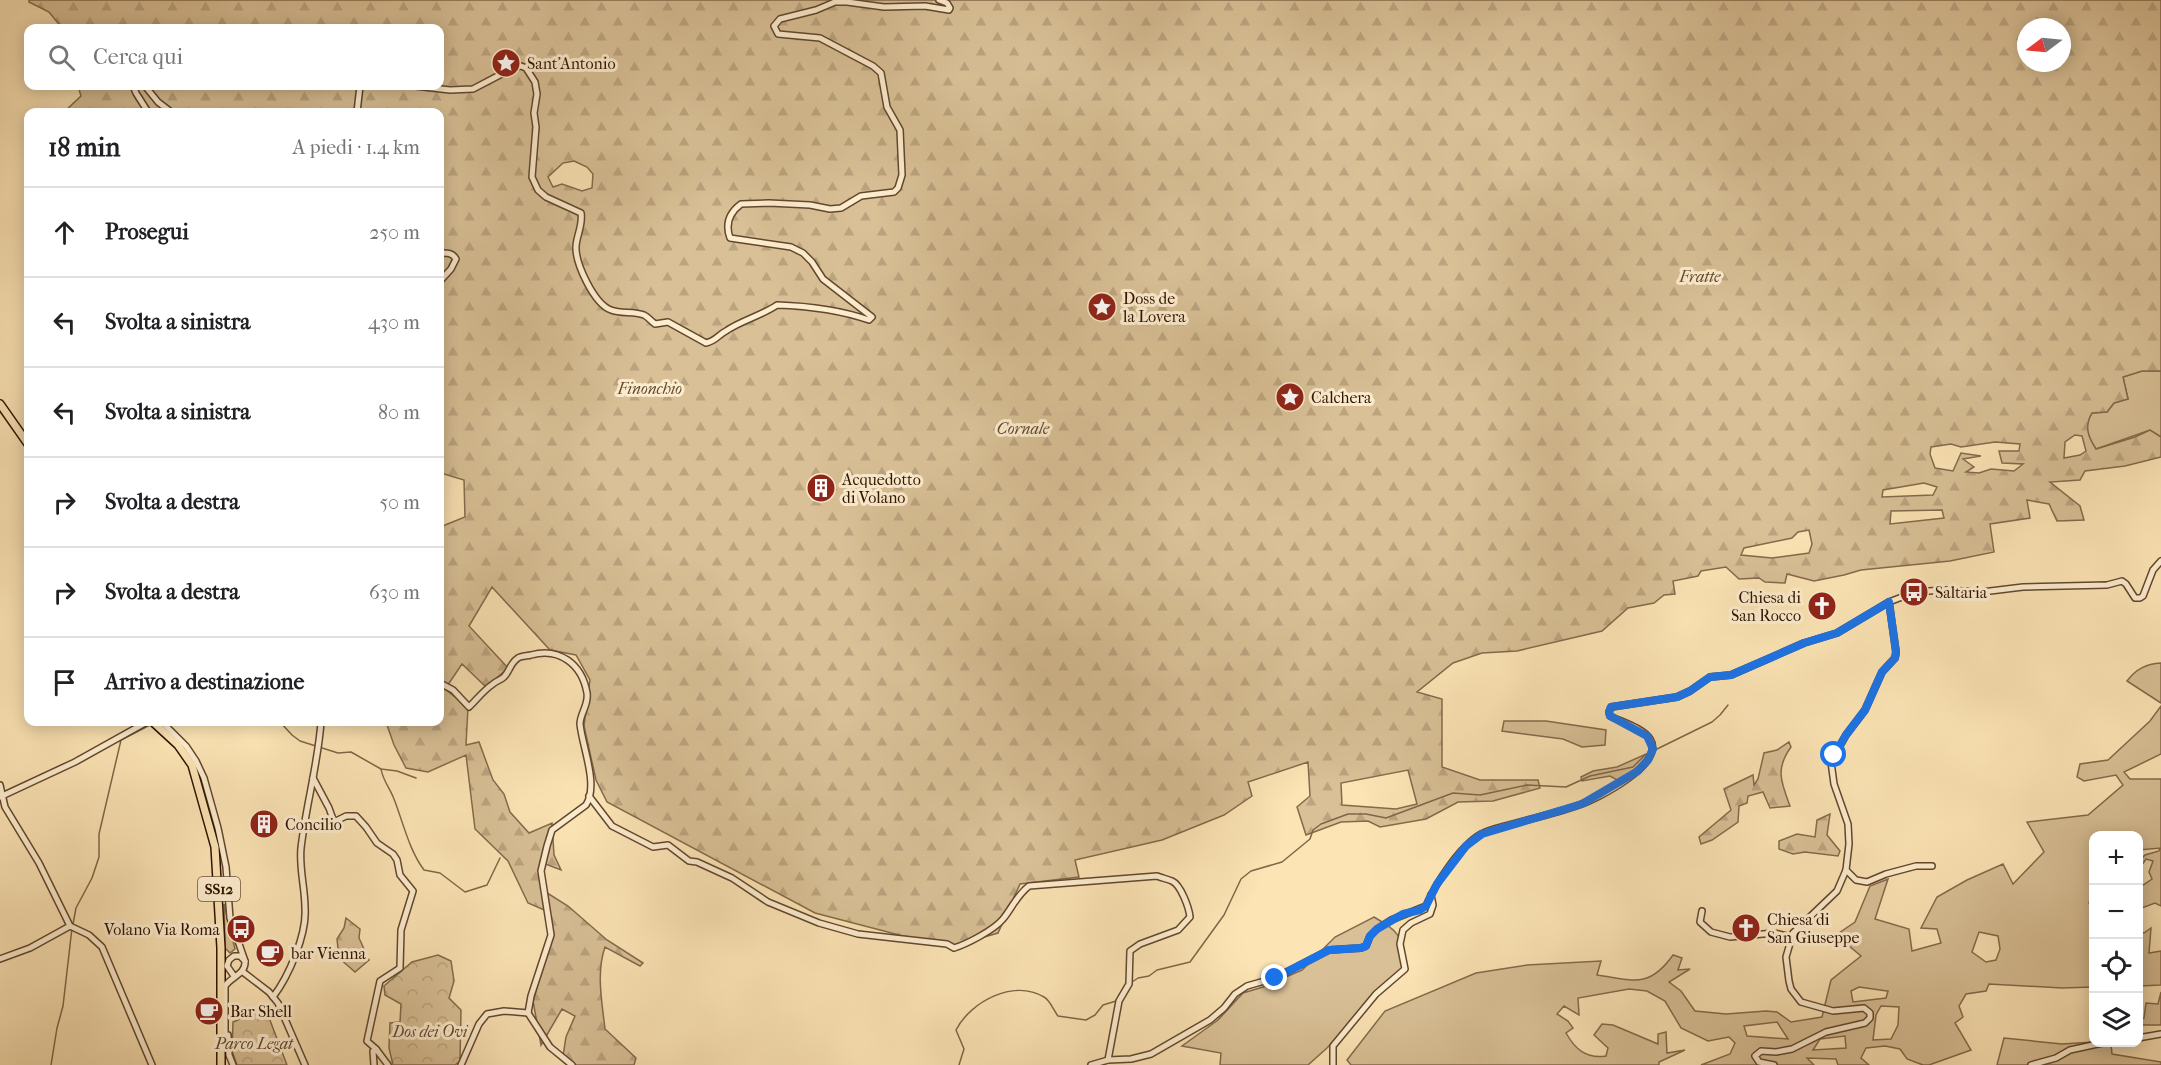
<!DOCTYPE html>
<html lang="it">
<head>
<meta charset="utf-8">
<style>
	body { margin:0; font-family:"IM FELL French Canon",serif; background:#f6f6f6; color:#202124 }
	.controls { position:absolute; right:18px; bottom:18px; display:grid; overflow:hidden; border-radius:12px; box-shadow:0 3px 15px #0003 }
	.controls button { width:54px; height:54px; display:grid; place-items:center; padding:0; border:0; border-bottom:2px solid #e0e0e0; background:#fff; color:#202124; font:30px sans-serif }
	.compass { position:absolute; left:2017px; top:18px; width:54px; height:54px; border-radius:50%; background:#fff; box-shadow:0 3px 15px #0003; rotate:254deg }
	.stop { position:absolute; width:18px; height:18px; margin:-14px; border:4px solid #1a73e8; border-radius:50%; background:#fff }
	.stop.end { background:#1a73e8; border-color:#fff; box-shadow:0 2px 6px #0008 }
	.list { margin:0; padding:0; list-style:none }
	h2 { display:flex; justify-content:space-between; align-items:center; height:78px; margin:0; padding:0 24px; font-size:26px }
	h2 small { font-size:20px; font-weight:400; color:#757577 }
	.list li { display:grid; grid-template-columns:39px 1fr auto; gap:18px; align-items:center; box-sizing:border-box; height:90px; padding:0 24px; border-top:2px solid #e0e0e0 }
	.list b { display:block; font-size:22px; white-space:nowrap }
	.list em { font-size:20px; font-style:normal; color:#757577 }
	.icon { flex:none; width:33px; height:33px; fill:none; stroke:currentColor; stroke-width:2; stroke-linecap:round; stroke-linejoin:round }
	.map { position:relative; flex:none; width:2161px; height:1065px; overflow:hidden }
	.search { position:absolute; background:#fff; box-shadow:0 3px 15px #0003; left:24px; top:24px; width:420px; height:66px; display:flex; align-items:center; gap:15px; box-sizing:border-box; padding:0 21px; border-radius:12px; color:#757577; font-size:22px }
	.panel { position:absolute; background:#fff; box-shadow:0 3px 15px #0003; left:24px; top:108px; width:420px; height:618px; border-radius:12px }
	.map>svg:first-child { display:block }
</style>
</head>
<body>
<div class="map">
<svg width="2161" height="1065" viewBox="0 0 2161 1065">
	<defs>
		<pattern id="forest-firs" width="22" height="20" patternUnits="userSpaceOnUse" patternTransform="scale(1.5)"><rect width="22" height="20" fill="#d9c096"/><path d="M5 1l3.5 6h-7zM16 11l3.5 6h-7z" fill="#bba480"/></pattern>
		<pattern id="park-crowns" width="20" height="18" patternUnits="userSpaceOnUse" patternTransform="scale(1.5)"><rect width="20" height="18" fill="#d9c096"/><path d="M2 6a3 3 0 1 1 6 0M12 15a3 3 0 1 1 6 0" fill="none" stroke="#bba480"/></pattern>
	</defs>
	<rect width="100%" height="100%" fill="#fce4b5"/>
	<filter id="stains"><feTurbulence type="fractalNoise" baseFrequency=".00333" numOctaves="4"/><feColorMatrix values="0 0 0 0 .2 0 0 0 0 .09 0 0 0 0 .02 0 0 0 .5 -.17"/></filter>
	<radialGradient id="worn" r=".72"><stop offset=".6" stop-color="#630" stop-opacity="0"/><stop offset="1" stop-color="#630" stop-opacity=".3"/></radialGradient>
	<g fill="#d9c096" stroke="#846a4b" stroke-width="1.5" fill-rule="evenodd">
		<path d="M2142,371h19v66l-11,-7 -54,19c-8,-12 -13,-23 -4,-36l15,-1 7,-9 14,-4 -5,-22z"/>
		<path d="M2161,663v40l-34,-22c9,-12 19,-17 34,-18z"/>
		<path d="M2161,706v48l-37,18 6,7h31v127l-6,-3 -16,6v-21l13,-9 -3,-7 4,-11 -7,-2 -5,7 -2,7v-12l6,-6 14,-4 1,-3 -21,2 -1,-14h-44l-1,56 -4,11 4,1v83l-31,1 -73,-4 -3,7 -20,3 -7,12 4,11 -8,6 16,27 -42,15h-6l-16,-6 -7,-10 -15,-3 -19,2 -5,10 8,7h-31l-2,-6 -29,-1 7,7h-113l29,-11 5,-11 -6,-6 -21,4 -27,-13 -16,-27 -18,-10 -18,-2 -51,9 1,17 -15,-9 -7,8 11,7 5,7 -7,5c9,16 20,26 40,23l2,-8 -14,-13 8,-11 11,1 45,19v-10l8,-2 1,21 18,-3 -26,12v3h-308l-4,-5 38,-49 91,-38 51,-8 74,-4 -4,14c36,5 52,14 76,-20l9,3 -4,12 12,-1 -21,13 12,9 14,20 31,3 40,-3 11,1 14,10 31,-5 9,-37 30,-24 -25,-21 19,-13 15,-36 18,-7 -13,40 34,10 3,22 29,-8 -4,-14 -16,-1 16,-31 30,-17 36,-16 10,20 31,-32 -17,-30 61,-7 35,-30 -7,-10 -32,6 -7,-4 3,-13 28,-4 42,-39zM1979,932l19,4 2,13 -4,11 -10,2 -14,-10zM1859,987l28,4h1l-2,7 -33,4 -2,-11zM1881,1006l18,1 -1,18 -7,14 -18,1 3,-25zM1777,1022l11,17 -41,-3 -3,-10zM1845,1036l1,12 -33,2 7,-11z"/>
		<polygon points="1504,721 1546,721 1606,730 1605,745 1582,747 1563,739 1502,731"/>
		<polygon points="1646,754 1647,758 1638,769 1617,780 1610,776 1582,781 1581,777 1593,771 1617,767"/>
		<polygon points="224,904 235,949 230,953 225,948"/>
		<path d="M1374,917c25,15 27,17 32,47l-79,84 -19,17h-88l1,-12 -39,-7 36,-26 25,-27 20,-6 39,-17 33,-33z"/>
		<polygon points="2151,928 2149,953 2161,951 2161,985 2139,986 2139,931 2144,933"/>
		<polygon points="2161,992 2161,1025 2139,1025 2139,1019 2144,1018 2146,1003 2158,1004"/>
		<polygon points="2004,1038 2062,1044 2093,1042 2111,1043 2112,1054 2161,1062 2161,1065 1997,1065"/>
	</g>
	<g fill="url(#forest-firs)" stroke="#846a4b" stroke-width="1.5" fill-rule="evenodd">
		<path d="M29,0h2132v371h-19l-19,6 5,22 -14,4 -7,9 -15,1c-8,13 -4,24 4,36l39,-12 15,-7 11,7v20l-36,9 -40,5 -5,9 -30,2 30,24 4,14 -27,1 -8,-17 -22,-4 3,18 -40,6 4,28 -44,9 -89,9 -17,5 -30,6 -27,-7 -2,9 -20,-1 -6,-4 -20,1 -13,-12 -25,4 -3,5 -25,5 2,13 -11,1 -10,8 -26,5 -26,23 -85,20 -35,2 -29,10 -36,29 25,7v68l38,13h58l2,8 -47,13 -35,1 -32,17 -46,8 -12,-6 -27,1 -35,13 -9,-28 13,-11 -2,-34 -60,20 4,14 -28,19 -62,25 -87,20 4,17 -59,7 -22,49 -42,12 -53,-9 -88,-23 -208,-111 -11,-22 -12,-54 6,-46 -14,-25 -26,-5 -58,-63 -23,39 39,42 -22,19 -24,-23 -17,25 23,18 -2,38 13,-3 14,38 11,14 6,18 19,21 23,-10 2,32 7,15 -21,-8 4,29 24,15 39,34 36,23 -3,3 -35,-19c-9,26 -3,55 0,82l31,29 -2,7h-60l-11,-9 3,-19 9,-21 -13,-7 -21,36 -8,-44 20,-68 -4,-21 -21,-9 -20,-42 -33,-32 -9,-74 -38,17 -22,-4 -12,-23 -8,-23h54v-125l1,-3 -1,-3v-64l25,-10 -1,-37 -23,-7 -1,1v-362h-376l17,-16 -3,-10h362v-58h-378l-13,-16 -20,-10zM2026,27h36v36h-36zM574,161l13,6 6,7 -1,14 -10,3 -20,-7 -9,3 -5,-10 15,-14zM2075,435l7,1 4,15 -6,4 -16,3 1,-16zM1995,442l25,2 -1,7h-20l3,12 21,1 -9,7 -23,-2 -12,4 -13,-1 8,-5 -11,-8 18,-3 -20,-3 -8,18 -18,-3 -5,-14 1,-7 20,-3 10,3zM1924,483l13,4 -4,8 -51,2 1,-7zM1942,510l2,8 -54,6 1,-13zM1809,530l3,14 -3,9 -37,5 -31,-3 3,-7 48,-10 6,-6zM1408,770l9,34 -21,5 -54,-4 -1,-22z"/>
		<path d="M1789,742l2,5c-16,22 -10,35 -1,59l-20,2 -7,-16 -15,4 -1,7 -8,3 -1,16 -26,18 -11,4 -2,-7 32,-27 -7,-21 29,-14 1,10 4,-6 6,-26 13,-3z"/>
		<polygon points="1830,814 1827,835 1840,851 1838,856 1805,852 1793,854 1779,849 1779,841 1797,834 1815,837 1817,820"/>
		<polygon points="346,918 360,929 359,938 369,960 355,972 339,958 337,939 344,928"/>
	</g>
	<g fill="url(#park-crowns)" stroke="#846a4b" stroke-width="1.5">
		<polygon points="438,955 451,961 454,981 449,998 461,1010 460,1061 455,1065 393,1065 389,1048 390,1023 400,1022 401,1004 385,995 384,986 412,962"/>
		<polygon points="261,1010 263,1016 268,1015 287,1065 237,1065 232,1051 233,1022"/>
	</g>
	<g fill="none" stroke-linecap="round" stroke-linejoin="round">
		<g stroke="#806647" stroke-width="1.5">
			<polyline points="280,722 292,735 300,741 338,753 351,752 381,769 397,771 416,778"/>
			<polyline points="1655,750 1712,722 1720,715 1728,705"/>
			<path d="M381,769c2,12 9,19 13,30 9,23 15,51 30,71l16,3 25,19 22,-7 13,-27"/>
			<polyline points="73,924 76,908 92,878 99,857 99,834 121,740 150,725"/>
			<polyline points="1132,982 1138,978 1149,976 1157,970 1190,962 1224,915 1241,879 1251,871 1282,862 1310,839 1313,830 1321,824 1348,814 1366,814 1386,818 1453,793 1480,795 1527,785 1566,787 1590,776 1633,767 1644,756"/>
			<polyline points="51,1065 57,1028 63,1006 72,928"/>
			<path d="M959,1065l5,-16 -8,-19c15,-29 58,-51 88,-33 6,3 10,14 14,19l28,4 9,-5 8,-10 13,-4"/>
		</g>
		<g stroke="#62472d" stroke-width="8">
			<g id="minor">
				<polyline points="133,86 136,93 148,112"/>
				<polyline points="145,86 158,102 171,112"/>
				<path d="M415,86l35,4 23,-1 42,-22 6,-1 5,2 9,14 2,12 -3,19 2,14 -4,50 6,13 8,7 35,16c2,12 -4,21 -5,33 -1,17 18,58 35,64 10,4 22,1 33,5 4,2 7,6 11,9l13,-2 38,21c10,-2 12,-8 20,-12 16,-11 35,-15 51,-26 30,1 63,5 92,15l3,-3 -49,-38 -11,-17 -9,-9 -12,-6 -61,-9c-5,-14 -1,-25 11,-34l28,-1 41,2 20,4 11,-1 20,-12 33,-4 4,-4 4,-13 -2,-45 -13,-23 -6,-34 -8,-7 -53,-28 -42,-4 -4,-8 6,-7 36,-9 19,-8h12l37,5 41,-1 24,4 1,-2 -3,-5 -8,-3"/>
				<polyline points="357,112 360,86"/>
				<path d="M440,253c6,0 12,-1 16,6l-5,10 -11,12"/>
				<path d="M440,683l13,7 16,17c8,-8 15,-17 24,-23 3,-3 8,-4 11,-7 6,-6 6,-14 14,-19 3,-2 9,-2 13,-3 28,-8 51,9 56,38 2,12 -7,20 -7,31 2,22 19,61 6,81l-34,25 -5,16 -6,25 10,64 -20,61 -3,17 -24,-2 -17,3 -8,10 -18,41"/>
				<polyline points="162,722 186,746 196,761 204,778 218,828 226,867 230,918 245,961"/>
				<polyline points="313,778 329,808 334,822 346,816 356,816 366,827 377,843 393,854 397,860 400,875 413,891 401,930 400,968 380,981 367,1041 376,1049"/>
				<polyline points="0,785 5,807 39,863 70,926 89,935 102,947 152,1065"/>
				<path d="M589,796l23,30 41,21 15,-2 21,16 8,1 35,16 36,24 51,21 39,11 89,10 7,4c13,-4 40,-18 49,-29 9,-11 14,-24 26,-33l128,-10c5,2 10,3 15,5 9,4 17,27 18,36l-12,13 -38,14 -10,7 -1,33 -10,17 -11,59"/>
				<polyline points="0,797 75,762 145,723"/>
				<polyline points="1846,870 1856,880 1867,882 1886,874 1916,866 1932,866"/>
				<polyline points="1702,911 1700,922 1711,932 1730,937 1774,933 1791,937"/>
				<polyline points="0,959 30,948 70,926"/>
				<polyline points="243,972 269,992 278,1003 305,1065"/>
				<path d="M273,997c16,-21 34,-63 32,-89 0,-20 -6,-40 -4,-60 5,-43 17,-84 20,-126"/>
				<polyline points="528,1013 550,1047 572,1065"/>
				<polyline points="228,1035 229,1055 233,1065"/>
				<polyline points="2138,1038 2161,1034"/>
				<path d="M221,1047l4,-9v-52c7,-10 21,-12 20,-25l-5,-5h-6l-5,4 -2,6 7,10"/>
				<polyline points="374,1065 373,1051 376,1049 388,1065"/>
				<path d="M1091,1065l17,-5 23,-1 20,-5 59,-34 14,-12 11,-14 12,-8 28,-8 54,-28 32,-2 5,-2 4,-10 7,-7 14,-9 35,-14c9,-22 34,-60 55,-72 10,-5 21,-7 31,-10 22,-6 45,-11 67,-19 18,-6 87,-41 71,-66 -7,-11 -28,-17 -40,-23l-1,-4 2,-5 66,-10 13,-6 20,-14 21,-2 73,-32 33,-10 52,-31 26,-10 28,-2 39,2 41,-5 84,-2 15,-4 4,3 9,14h5l3,-2 10,-26 8,-9"/>
				<polyline points="1333,1065 1333,1046 1376,994 1405,969 1400,944 1403,930 1411,923 1430,914 1433,905 1431,895"/>
				<polyline points="1774,1065 1759,1062 1755,1056 1761,1051 1776,1052 1792,1049 1826,1032 1865,1023 1870,1018 1870,1013 1864,1008 1833,1011 1801,1002 1791,989 1789,981 1786,957 1793,933 1837,891 1846,870 1849,844 1848,824 1834,784 1831,762 1846,735 1865,710 1882,672 1895,658 1896,652 1889,602"/>
				<polyline points="2031,1065 2056,1058 2070,1050 2107,1042"/>
			</g>
		</g>
		<g stroke="#2e1300" stroke-width="10">
			<g id="major">
				<polyline points="0,404 28,444"/>
				<polyline points="153,722 178,745 192,765 215,847 221,948 221,1065"/>
			</g>
		</g>
		<use href="#minor" stroke="#fdedcf" stroke-width="5"/>
		<use href="#major" stroke="#fce4b5" stroke-width="7"/>
	</g>
	<g fill="none" stroke-linecap="round" stroke-linejoin="round">
		<polyline stroke="#1a73e8" stroke-width="8" points="1275,978 1329,950 1361,948 1366,946 1370,936 1377,929 1403,914 1420,910 1426,906 1437,884 1466,846 1482,834 1582,804 1638,771 1648,760 1653,749 1647,736 1610,716 1609,712 1611,707 1677,697 1690,691 1710,677 1731,675 1804,643 1837,633 1889,602 1896,652 1895,658 1882,672 1865,710 1846,735 1834,755"/>
	</g>
	<defs>
		<g id="sight-disc" transform="scale(1.5)"><circle r="9.5" fill="#8f2418" stroke="#fdedcf"/><path d="M0-6L1.8-2.2L6-1.7L2.9 1.2L3.7 5.4L0 3.3L-3.7 5.4L-2.9 1.2L-6-1.7L-1.8-2.2Z" fill="#fff"/></g>
		<g id="building-disc" transform="scale(1.5)"><circle r="9.5" fill="#8f2418" stroke="#fdedcf"/><path d="M-4-6H4V6H1V3H-1V6H-4ZM-2.5-4.3h1.7v1.8h-1.7ZM.8-4.3h1.7v1.8H.8ZM-2.5-1h1.7V.8h-1.7ZM.8-1h1.7V.8H.8Z" fill="#fff"/></g>
		<g id="bus-disc" transform="scale(1.5)"><circle r="9.5" fill="#8f2418" stroke="#fdedcf"/><path d="M-5-6H5V4H4V6H2V4H-2V6H-4V4H-5ZM-3.5-4V0h7V-4ZM-3.5 1.2v1.5H-2V1.2ZM2 1.2v1.5H3.5V1.2Z" fill="#fff"/></g>
		<g id="church-disc" transform="scale(1.5)"><circle r="9.5" fill="#8f2418" stroke="#fdedcf"/><path d="M-1.2-6h2.4v3.5h3.3v2.4h-3.3V6h-2.4V-.1h-3.3v-2.4h3.3Z" fill="#fff"/></g>
		<g id="cafe-disc" transform="scale(1.5)"><circle r="9.5" fill="#8f2418" stroke="#fdedcf"/><path d="M-5.5-4.5H6V0H3Q3 3.5 0 3.5H-2.5Q-5.5 3.5-5.5 0ZM3-3.2v2h1.7v-2ZM-6 4.5H4V6H-6Z" fill="#fff"/></g>
	</defs>
	<g fill-rule="evenodd">
		<use href="#sight-disc" x="506" y="63"/>
		<use href="#sight-disc" x="1102" y="307"/>
		<use href="#sight-disc" x="1290" y="397"/>
		<use href="#building-disc" x="821" y="488"/>
		<use href="#bus-disc" x="1914" y="592"/>
		<use href="#church-disc" x="1822" y="606"/>
		<use href="#building-disc" x="264" y="824"/>
		<use href="#church-disc" x="1746" y="928"/>
		<use href="#bus-disc" x="241" y="929"/>
		<use href="#cafe-disc" x="270" y="953"/>
		<use href="#cafe-disc" x="209" y="1011"/>
	</g>
	<g text-anchor="middle" stroke-width="6" stroke-linejoin="round" paint-order="stroke">
		<rect fill="#fdedcf" stroke="#6c543e" stroke-width="1.5" x="198" y="877" width="42" height="24" rx="4.5"/>
		<g font-size="15" font-weight="bold" fill="#2e1300">
			<text x="219" y="894">SS12</text>
		</g>
		<g font-size="16" fill="#2e1300" stroke="#fdedcf" text-anchor="start">
			<text x="527" y="69">Sant'Antonio</text>
			<text x="1123" y="304">Doss de<tspan x="1123" dy="18">la Lovera</tspan></text>
			<text x="1311" y="403">Calchera</text>
			<text x="842" y="485">Acquedotto<tspan x="842" dy="18">di Volano</tspan></text>
			<text x="1935" y="598">Saltaria</text>
			<text x="1801" y="603" text-anchor="end">Chiesa di<tspan x="1801" dy="18">San Rocco</tspan></text>
			<text x="285" y="830">Concilio</text>
			<text x="1767" y="925">Chiesa di<tspan x="1767" dy="18">San Giuseppe</tspan></text>
			<text x="220" y="935" text-anchor="end">Volano Via Roma</text>
			<text x="291" y="959">bar Vienna</text>
			<text x="230" y="1017">Bar Shell</text>
		</g>
		<g font-size="16" font-style="italic" fill="#61472d" stroke="#fdedcf">
			<text x="1700" y="282">Fratte</text>
			<text x="650" y="394">Finonchio</text>
			<text x="1023" y="434">Cornale</text>
			<text x="430" y="1037">Dos dei Ovi</text>
			<text x="254" y="1049">Parco Legat</text>
		</g>
	</g>
	<rect width="100%" height="100%" filter="url(#stains)"/>
	<rect width="100%" height="100%" fill="url(#worn)"/>
</svg>
<div class="controls">
<button>+</button>
<button>−</button>
<button><svg class="icon" aria-label="locate" viewBox="0 0 24 24"><circle cx="12" cy="12" r="6"/><path d="M12 2v4M12 18v4M2 12h4M18 12h4"/></svg></button>
<button><svg class="icon" aria-label="layers" viewBox="0 0 24 24"><path d="M12 4l9 5-9 5-9-5zM3 14l9 5 9-5"/></svg></button>
</div>
<svg class="compass" viewBox="-18 -18 36 36"><path d="M0-13l5 13h-10z" fill="#e53935"/><path d="M0 13l5-13h-10z" fill="#757577"/></svg>
<div class="stop" style="left:1834px;top:755px"></div>
<div class="stop end" style="left:1275px;top:978px"></div>
<div class="search"><svg class="icon" aria-label="search" viewBox="0 0 24 24"><circle cx="10" cy="10" r="6"/><path d="M15 15l6 6"/></svg>Cerca qui</div>
<section class="panel">
<h2>18 min<small>A piedi · 1.4 km</small></h2>
<ul class="list">
<li><svg class="icon" aria-label="ahead" viewBox="0 0 24 24"><path d="M12 20V5M6 11l6-6 6 6"/></svg><div><b>Prosegui</b></div><em>250 m</em></li>
<li><svg class="icon" aria-label="left" viewBox="0 0 24 24"><path d="M17 20v-9H6M10 6l-5 5 5 5"/></svg><div><b>Svolta a sinistra</b></div><em>430 m</em></li>
<li><svg class="icon" aria-label="left" viewBox="0 0 24 24"><path d="M17 20v-9H6M10 6l-5 5 5 5"/></svg><div><b>Svolta a sinistra</b></div><em>80 m</em></li>
<li><svg class="icon" aria-label="right" viewBox="0 0 24 24"><path d="M7 20v-9h11M14 6l5 5-5 5"/></svg><div><b>Svolta a destra</b></div><em>50 m</em></li>
<li><svg class="icon" aria-label="right" viewBox="0 0 24 24"><path d="M7 20v-9h11M14 6l5 5-5 5"/></svg><div><b>Svolta a destra</b></div><em>630 m</em></li>
<li><svg class="icon" aria-label="arrive" viewBox="0 0 24 24"><path d="M6 21V4h12l-3 4 3 4H6"/></svg><div><b>Arrivo a destinazione</b></div></li>
</ul>
</section>
</div>
</body>
</html>
